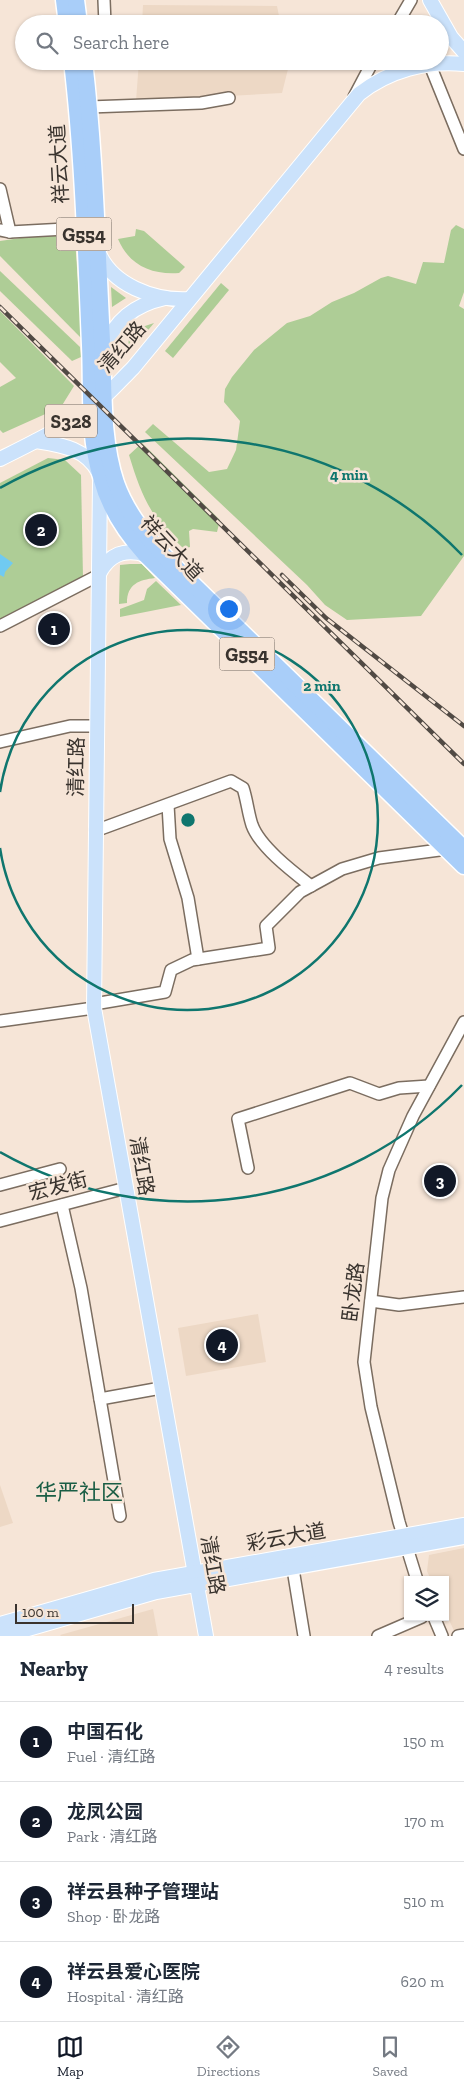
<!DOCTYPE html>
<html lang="en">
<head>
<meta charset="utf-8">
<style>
	body { margin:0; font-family:"Zilla Slab","Noto Sans SC",serif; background:#f2f2f3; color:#1f2937 }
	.controls { position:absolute; right:15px; bottom:15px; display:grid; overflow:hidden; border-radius:0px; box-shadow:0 1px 4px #0004 }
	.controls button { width:45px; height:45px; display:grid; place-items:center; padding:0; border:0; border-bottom:1px solid #e0e1e3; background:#fff; color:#1f2937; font:25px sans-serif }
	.scale { position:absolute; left:15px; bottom:12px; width:119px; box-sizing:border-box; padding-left:5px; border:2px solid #39332e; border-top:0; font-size:14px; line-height:18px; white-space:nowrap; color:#39332e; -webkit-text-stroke:4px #f6e5d7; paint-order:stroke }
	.you { position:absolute; left:228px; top:608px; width:18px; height:18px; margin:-12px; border:4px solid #fff; border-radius:50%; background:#1a73e8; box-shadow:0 0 0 8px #1a73e833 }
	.badge { display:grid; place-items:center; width:32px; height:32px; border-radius:50%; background:#111827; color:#fff; font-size:16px; font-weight:700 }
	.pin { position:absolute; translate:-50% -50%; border:2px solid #fff; box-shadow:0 1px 5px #0006 }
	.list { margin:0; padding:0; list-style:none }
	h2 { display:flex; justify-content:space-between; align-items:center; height:65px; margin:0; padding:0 20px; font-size:21px }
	h2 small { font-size:16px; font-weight:400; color:#747a83 }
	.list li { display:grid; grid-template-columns:32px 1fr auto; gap:15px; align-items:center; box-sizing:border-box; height:80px; padding:0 20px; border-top:1px solid #e0e1e3 }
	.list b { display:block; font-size:19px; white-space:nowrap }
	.list p { margin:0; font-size:16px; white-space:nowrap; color:#747a83 }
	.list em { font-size:16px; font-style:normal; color:#747a83 }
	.icon { flex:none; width:28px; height:28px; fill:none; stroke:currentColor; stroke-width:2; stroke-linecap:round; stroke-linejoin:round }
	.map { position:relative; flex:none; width:464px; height:1636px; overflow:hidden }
	.search { position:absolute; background:#fff; box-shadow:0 1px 4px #0004; left:15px; right:15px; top:15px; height:55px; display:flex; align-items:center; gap:12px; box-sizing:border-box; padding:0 18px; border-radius:28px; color:#747a83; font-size:19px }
	.sheet { height:385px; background:#fff }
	nav { display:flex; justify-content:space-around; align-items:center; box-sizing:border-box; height:70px; border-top:1px solid #e0e1e3; background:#fff; font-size:14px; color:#747a83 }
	nav a { display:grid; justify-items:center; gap:2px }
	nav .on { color:#111827 }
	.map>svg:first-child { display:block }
</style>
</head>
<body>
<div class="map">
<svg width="464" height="1636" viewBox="0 0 464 1636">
	<rect width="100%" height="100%" fill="#f6e5d7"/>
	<g fill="#edd8c5">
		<polygon points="143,5 277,6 280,21 287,24 142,24"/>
		<polygon points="139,61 290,61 282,93 136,101"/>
		<polygon points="258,1314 266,1362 186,1376 178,1328"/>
		<polygon points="0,1485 13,1523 0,1527"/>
		<polygon points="464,1548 464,1631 455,1633 445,1611 445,1580 431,1580 427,1571 429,1555"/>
		<polygon points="153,1609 158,1636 61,1636 60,1635"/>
	</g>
	<g fill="#aecd96">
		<polygon points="456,225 464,229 464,292 459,306 464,309 464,556 421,616 347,620 325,605 307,585 145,432 153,424 209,472 227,469 236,450 240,421 224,402 225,389 232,377 254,350 287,323 310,316 332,302 354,293 381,278 388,276 416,284 423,262 444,263 451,230"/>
		<path d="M136,229l8,2 41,36 -6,6c-28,2 -50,-8 -61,-34l17,-3z"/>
		<polygon points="62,232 75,239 82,339 0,256 0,241"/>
		<polygon points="0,271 80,347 81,357 72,361 0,291"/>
		<polygon points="221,283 229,290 173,358 165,351"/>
		<polygon points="111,287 126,298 112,307"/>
		<polygon points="0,311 74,386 61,407 3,433 0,430 0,387 16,378 0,362"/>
		<polygon points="154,323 127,355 129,338 142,327"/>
		<path d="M142,443l78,77 -3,12 -24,-3 -4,2 1,16 -6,2c-32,-30 -42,-51 -55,-94z"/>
		<polygon points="48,458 65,460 81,475 83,578 0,619 0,483"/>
		<path d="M130,564h12l13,14c-16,2 -28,6 -28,25l-8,1 1,-39z"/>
		<polygon points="156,581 181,605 120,617 120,609 144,600 147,589"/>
	</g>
	<polygon fill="#70caf1" points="0,554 13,563 5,572 4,577 0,575"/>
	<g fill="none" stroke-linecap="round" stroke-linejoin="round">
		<g stroke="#7b6d60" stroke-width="14">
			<g id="minor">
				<polyline points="104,0 105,24"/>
				<polyline points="397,24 411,0"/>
				<polyline points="430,65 464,149"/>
				<polyline points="354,97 373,61"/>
				<polyline points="89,107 201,103 229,98"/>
				<polyline points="0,189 10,232"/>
				<polyline points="0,230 10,232 84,228"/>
				<polyline points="0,626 99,575"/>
				<polyline points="0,742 70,726 97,726"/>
				<polyline points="168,805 170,839 188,898 198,959"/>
				<path d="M95,831l136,-50 12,7c4,12 5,25 9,37 8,22 41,47 59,61"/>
				<polyline points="94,1004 165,992 171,970 192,960 269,948 266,926 300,892 342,869 379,858 447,849"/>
				<polyline points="0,1021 94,1008"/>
				<polyline points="248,1168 238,1119 350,1083 379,1094 399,1088 429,1086"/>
				<polyline points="0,1185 60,1169"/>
				<polyline points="62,1205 81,1288 120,1516"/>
				<polyline points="0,1221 126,1188"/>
				<polyline points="371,1301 399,1305 464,1297"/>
				<polyline points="100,1399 161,1388"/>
				<polyline points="293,1569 304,1636"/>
				<polyline points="417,1580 399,1522 371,1407 364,1362 382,1198 389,1170 413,1116 464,1022"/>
				<polyline points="434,1617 442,1636"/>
				<polyline points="378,1636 422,1617"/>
				<polyline points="458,1636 464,1635"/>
			</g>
		</g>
		<g stroke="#fff" stroke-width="16">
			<g id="major">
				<polyline points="430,0 451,37 464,52"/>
				<path d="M98,251c13,34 56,50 91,48"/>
				<path d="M103,350c12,-30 31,-45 62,-52"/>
				<path d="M36,441c25,4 50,7 63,32"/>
				<path d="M0,459c36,-18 72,-35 103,-61 10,-9 20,-20 30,-30l226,-274c29,-23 68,-34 105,-30"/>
				<polyline points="100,482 94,1008 206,1636"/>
				<path d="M99,574c10,-20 26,-26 47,-19"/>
				<polyline points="0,1624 154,1580 464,1525"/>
				<polyline points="4,1636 156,1592 464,1537"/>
			</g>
		</g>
		<g stroke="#fff" stroke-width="19">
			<g id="highway">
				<polyline points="64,0 67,24"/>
				<polyline points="76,0 79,24"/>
				<path d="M72,61c11,94 14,190 18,284 2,45 -2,89 11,132 8,31 24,55 45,78l318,311"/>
				<path d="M84,61c11,93 13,187 18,280 2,48 -1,96 14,142 11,31 31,54 53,78l295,288"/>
			</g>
		</g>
		<use href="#minor" stroke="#fff" stroke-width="11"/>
		<use href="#major" stroke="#cbe2fb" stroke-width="14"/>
		<use href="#highway" stroke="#a9cef9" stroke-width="16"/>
		<g stroke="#514a44" stroke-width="4.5">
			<g id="rail">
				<polyline points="0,307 464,764"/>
				<polyline points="282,575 326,618 464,726"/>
			</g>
		</g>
		<use href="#rail" stroke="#f6e5d7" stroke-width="2.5" stroke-dasharray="8" stroke-linecap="butt"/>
	</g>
	<g fill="none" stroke="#0f766e" stroke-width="2.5">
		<path d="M0 792A190 190 0 1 1 0 848"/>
		<path d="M462 1085A381 381 0 0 1 0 1152M0 488A381 381 0 0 1 462 555"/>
	</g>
	<g text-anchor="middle" stroke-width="5" stroke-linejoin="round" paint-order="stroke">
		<g fill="#f6e5d7" stroke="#726861" stroke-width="1">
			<rect x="56.5" y="217.5" width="55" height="33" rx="4"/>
			<rect x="45" y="404.5" width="52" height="33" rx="4"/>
			<rect x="219.5" y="637.5" width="55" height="33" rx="4"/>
		</g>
		<g font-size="19" font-weight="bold" fill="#39332e">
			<text x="84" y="241">G554</text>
			<text x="71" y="428">S328</text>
			<text x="247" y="661">G554</text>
		</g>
		<g font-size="20" fill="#39332e" stroke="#f6e5d7">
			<text transform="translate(59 164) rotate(-93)" y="7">祥云大道</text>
			<text transform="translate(122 347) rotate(-49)" y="7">清红路</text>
			<text transform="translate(172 548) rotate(47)" y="7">祥云大道</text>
			<text transform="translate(76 767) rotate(-89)" y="7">清红路</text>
			<text transform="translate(142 1166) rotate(80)" y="7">清红路</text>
			<text transform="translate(58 1186) rotate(-15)" y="7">宏发街</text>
			<text transform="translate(353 1292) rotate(-83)" y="7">卧龙路</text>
			<text transform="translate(286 1537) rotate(-10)" y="7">彩云大道</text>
			<text transform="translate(213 1565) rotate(80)" y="7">清红路</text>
		</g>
		<g font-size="22" fill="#1a5e45" stroke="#f6e5d7">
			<text x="79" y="1500">华严社区</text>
		</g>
	</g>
	<circle cx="188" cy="820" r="8" fill="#0f766e" stroke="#f6e5d7" stroke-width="2.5"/>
	<g font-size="15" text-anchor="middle" font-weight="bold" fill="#0f766e" stroke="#f6e5d7" stroke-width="5" stroke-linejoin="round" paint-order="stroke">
		<text x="349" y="480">4 min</text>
		<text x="322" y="691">2 min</text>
	</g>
</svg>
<div class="controls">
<button><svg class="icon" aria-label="layers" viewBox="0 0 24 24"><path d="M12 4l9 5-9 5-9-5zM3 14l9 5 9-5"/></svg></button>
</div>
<div class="scale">100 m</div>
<div class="you"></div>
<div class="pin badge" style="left:54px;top:629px">1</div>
<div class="pin badge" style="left:41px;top:530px">2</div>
<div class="pin badge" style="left:440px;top:1181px">3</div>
<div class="pin badge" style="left:222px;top:1345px">4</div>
<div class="search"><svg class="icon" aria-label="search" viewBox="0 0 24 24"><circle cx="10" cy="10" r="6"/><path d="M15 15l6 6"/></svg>Search here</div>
</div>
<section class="sheet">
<h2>Nearby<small>4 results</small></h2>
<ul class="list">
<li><span class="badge">1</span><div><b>中国石化</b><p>Fuel · 清红路</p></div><em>150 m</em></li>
<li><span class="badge">2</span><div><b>龙凤公园</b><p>Park · 清红路</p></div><em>170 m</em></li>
<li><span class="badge">3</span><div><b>祥云县种子管理站</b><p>Shop · 卧龙路</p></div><em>510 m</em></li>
<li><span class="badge">4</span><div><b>祥云县爱心医院</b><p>Hospital · 清红路</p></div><em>620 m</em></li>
</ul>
</section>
<nav>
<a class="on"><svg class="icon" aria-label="map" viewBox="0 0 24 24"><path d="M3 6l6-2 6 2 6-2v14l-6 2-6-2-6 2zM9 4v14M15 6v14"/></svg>Map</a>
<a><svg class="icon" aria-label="directions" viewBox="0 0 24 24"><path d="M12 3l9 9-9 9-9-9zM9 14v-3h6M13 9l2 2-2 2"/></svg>Directions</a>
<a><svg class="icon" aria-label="saved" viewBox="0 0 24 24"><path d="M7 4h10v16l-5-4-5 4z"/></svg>Saved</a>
</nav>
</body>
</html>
